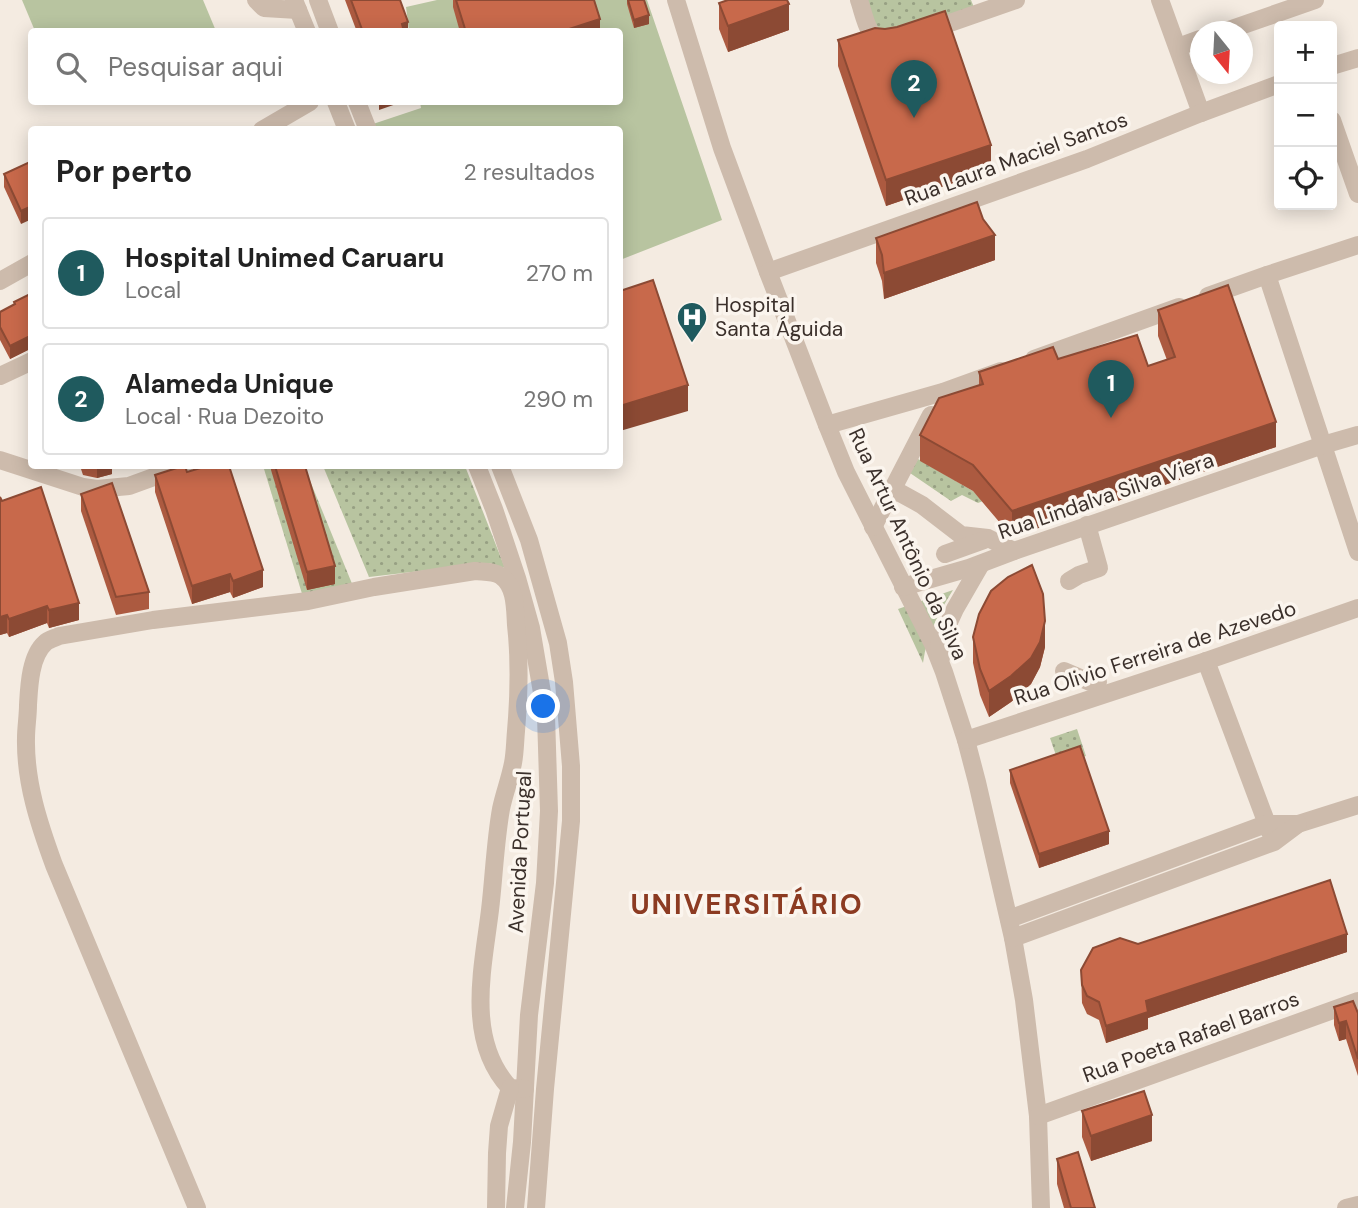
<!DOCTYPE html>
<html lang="pt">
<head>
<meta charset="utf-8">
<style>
	body { margin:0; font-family:"DM Sans",sans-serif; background:#f6f6f6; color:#222 }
	.controls { position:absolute; right:21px; top:21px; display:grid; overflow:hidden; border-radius:7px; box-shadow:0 4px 18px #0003 }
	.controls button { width:63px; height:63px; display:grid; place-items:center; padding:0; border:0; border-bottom:2px solid #e0e0e0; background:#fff; color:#222; font:35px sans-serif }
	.compass { position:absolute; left:1190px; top:21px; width:63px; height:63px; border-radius:50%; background:#fff; box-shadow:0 4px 18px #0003; rotate:162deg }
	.you { position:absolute; left:544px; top:707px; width:24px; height:24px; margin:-18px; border:5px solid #fff; border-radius:50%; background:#1a73e8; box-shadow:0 0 0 10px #1a73e833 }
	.badge { display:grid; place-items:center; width:46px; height:46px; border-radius:50%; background:#1f5a5e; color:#fff; font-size:23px; font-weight:700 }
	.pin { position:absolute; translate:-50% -58px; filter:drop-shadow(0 2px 4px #0008) }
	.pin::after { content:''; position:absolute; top:37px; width:24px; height:21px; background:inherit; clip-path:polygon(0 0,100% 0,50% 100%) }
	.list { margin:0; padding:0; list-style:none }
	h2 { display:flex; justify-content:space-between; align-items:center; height:91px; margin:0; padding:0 28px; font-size:30px }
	h2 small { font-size:23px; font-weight:400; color:#767676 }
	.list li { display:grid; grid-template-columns:46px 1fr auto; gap:21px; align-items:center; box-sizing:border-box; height:112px; margin:0 14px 14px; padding:0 14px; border:2px solid #e0e0e0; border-radius:7px }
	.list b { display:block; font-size:26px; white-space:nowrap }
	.list p { margin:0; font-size:23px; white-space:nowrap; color:#767676 }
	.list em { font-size:23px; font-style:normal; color:#767676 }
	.icon { flex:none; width:38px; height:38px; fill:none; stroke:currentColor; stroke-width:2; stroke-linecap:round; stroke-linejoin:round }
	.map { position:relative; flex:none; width:1358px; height:1208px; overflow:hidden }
	.search { position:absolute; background:#fff; box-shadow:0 4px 18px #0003; left:28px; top:28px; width:595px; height:77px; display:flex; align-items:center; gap:18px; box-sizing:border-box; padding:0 24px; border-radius:7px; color:#767676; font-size:26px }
	.panel { position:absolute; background:#fff; box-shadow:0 4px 18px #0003; left:28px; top:126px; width:595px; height:343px; border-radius:7px }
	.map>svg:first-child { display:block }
</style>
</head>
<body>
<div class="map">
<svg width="1358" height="1208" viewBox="0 0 1358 1208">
	<defs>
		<pattern id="green-dots" width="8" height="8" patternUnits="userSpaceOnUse" patternTransform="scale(1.75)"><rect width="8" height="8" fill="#b8c4a0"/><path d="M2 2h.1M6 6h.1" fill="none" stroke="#97a083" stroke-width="1.8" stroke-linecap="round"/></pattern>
	</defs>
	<rect width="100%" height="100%" fill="#f4ebe1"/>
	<g fill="url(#green-dots)">
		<polygon points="867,0 971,0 975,10 882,43"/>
		<polygon points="918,459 973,491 983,501 978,503 962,495 951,501 910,473"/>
		<polygon points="274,466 304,466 355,591 303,597 264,469"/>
		<polygon points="323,466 465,466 505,568 489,563 369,577"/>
		<path d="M953,590c-15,24 -26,44 -30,73l-25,-54z"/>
		<polygon points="1077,729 1086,756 1059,764 1050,738"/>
	</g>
	<g fill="#b8c4a0">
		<polygon points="22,0 203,0 216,31 35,31"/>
		<polygon points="437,0 647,0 722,220 620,260 620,130 371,130 370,125 421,108 420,102 620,102 620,32 409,31 406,7"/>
	</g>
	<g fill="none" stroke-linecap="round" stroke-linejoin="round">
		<g stroke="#cdbbac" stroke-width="18">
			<polyline points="256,0 264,8 298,10"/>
			<polyline points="294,0 307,32"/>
			<polyline points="318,0 330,32"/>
			<polyline points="676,0 722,148 768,272 827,425 846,472 933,644 944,672 966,740 977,782 1013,938 1024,1000 1038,1116 1041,1208"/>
			<path d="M859,0c6,17 8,40 28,43"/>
			<polyline points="1160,0 1201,113"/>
			<polyline points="927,31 1016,0"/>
			<polyline points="1223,32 1315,0"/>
			<polyline points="1178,47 1200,39"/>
			<polyline points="1332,66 1358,58"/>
			<polyline points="336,102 347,130"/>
			<polyline points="357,102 368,130"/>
			<polyline points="1332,120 1358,194"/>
			<polyline points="262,130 310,102"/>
			<polyline points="768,272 1087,159 1201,113 1279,84"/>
			<polyline points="1267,275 1358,552"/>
			<polyline points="0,281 32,263"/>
			<polyline points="1208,296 1267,275 1358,245"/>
			<polyline points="1034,359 1179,307"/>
			<polyline points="0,376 32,361"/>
			<polyline points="827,425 943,392 1001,371"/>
			<polyline points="0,460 83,487 97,489 129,486 184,466"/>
			<polyline points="477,466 494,509 517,578 531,628 546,716 549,811 545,883 529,1015 522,1142 515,1208"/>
			<polyline points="500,466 529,540 558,643 564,682 571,766 571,821 545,1089 536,1208"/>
			<polyline points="893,489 922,505 961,535 988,538 1014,551"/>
			<polyline points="873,527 931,415"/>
			<polyline points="945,554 984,540"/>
			<polyline points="1069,581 1079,575 1099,568 1087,525"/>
			<polyline points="903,587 969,568 1014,551 1323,445 1358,435"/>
			<polyline points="941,658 939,644 955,609 981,564"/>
			<polyline points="1206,661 1270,832"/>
			<polyline points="1064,671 1090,682 1098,682"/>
			<polyline points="966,740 1206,661 1358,608"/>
			<polyline points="1009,919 1266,824 1298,824 1358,805"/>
			<polyline points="1013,938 1274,842 1298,824"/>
			<polyline points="1038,1116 1358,1001"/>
			<path d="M197,1208l-143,-343c-15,-41 -29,-83 -28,-127 0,-11 2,-22 2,-33 1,-17 2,-49 17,-62 3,-3 10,-5 14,-7l94,-16 155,-19 66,-14 101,-16c9,1 19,0 26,5 15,10 14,34 15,49 4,36 3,71 0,106 -1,11 -1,22 -3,32 -3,16 -9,31 -12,46 -6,34 -7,68 -11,101 -7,58 -25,130 20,178l15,1"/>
			<polyline points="496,1208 497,1153 499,1126 510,1088"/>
			<polyline points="1346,1208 1358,1205"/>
		</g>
	</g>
	<g fill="#ac5a40">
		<polygon points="345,0 400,0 408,32 357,32"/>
		<polygon points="453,0 594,0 600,32 460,32 453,7"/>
		<polygon points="627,0 644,0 649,24 634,28 627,4"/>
		<polygon points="719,3 789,30 728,52 719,29"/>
		<polygon points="838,40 991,170 886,206 838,66"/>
		<polygon points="32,161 21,224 4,187 4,174"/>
		<polygon points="876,238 995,260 884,299 882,281 876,263"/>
		<polygon points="32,293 32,350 28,350 10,359 0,340 0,312 14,305 14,302"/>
		<polygon points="1158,310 1276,447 1012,537 973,491 920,461 920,435 979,385 979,372 1058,359 1148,366 1167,360 1158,336"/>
		<polygon points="80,466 112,466 112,474 97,478 83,475"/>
		<polygon points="271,466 305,466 335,584 307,590 271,470"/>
		<polygon points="187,472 263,587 233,598 230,592 192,604 155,492 155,475"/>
		<polygon points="81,494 149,592 149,609 116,615 81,511"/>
		<polygon points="0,497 2,501 79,620 49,628 47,623 9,637 7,633 0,635"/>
		<polygon points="973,637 1045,647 1040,667 1031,684 1011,702 989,717 980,695 973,663"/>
		<polygon points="1010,770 1109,844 1039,868 1010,783"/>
		<polygon points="1138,944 1347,952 1148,1018 1148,1029 1106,1043 1099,1020 1087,1014 1082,1003 1081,970"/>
		<polygon points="1334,1007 1358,1013 1358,1076 1346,1039 1339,1041 1334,1025"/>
		<polygon points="1082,1111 1152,1141 1091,1161 1082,1137"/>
		<polygon points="1057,1159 1095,1208 1064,1208 1057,1184"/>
	</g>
	<g fill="#8c4a34">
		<polygon points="789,4 789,30 728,52 728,26"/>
		<polygon points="649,15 649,24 634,28 634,20"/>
		<polygon points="600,19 600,32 560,32"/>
		<polygon points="408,22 408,32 402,32 402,24"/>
		<polygon points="379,102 402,102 379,110"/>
		<polygon points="991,145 991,170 886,206 886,180"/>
		<polygon points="32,206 32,219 21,224 21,211"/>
		<polygon points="995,235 995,260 884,299 884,273"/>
		<polygon points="28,337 28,350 10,359 10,346"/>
		<polygon points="688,385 688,411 620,431 620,406"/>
		<polygon points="1276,422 1276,447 1012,537 1012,511"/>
		<polygon points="97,466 112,466 112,474 97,478"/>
		<polygon points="335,566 335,584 307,590 307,572"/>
		<polygon points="263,570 263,587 233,598 233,581"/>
		<polygon points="230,574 230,592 192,604 192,586"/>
		<polygon points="79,603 79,620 49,628 49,610"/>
		<polygon points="47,606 47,623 9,637 9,619"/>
		<polygon points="7,615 7,633 0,635 0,617"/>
		<polygon points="1045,621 1045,647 1040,667 1031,684 1011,702 989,717 989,691"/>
		<polygon points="1109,831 1109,844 1039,868 1039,854"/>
		<polygon points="1347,934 1347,952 1148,1018 1148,1029 1106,1043 1106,1026 1146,1001"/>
		<polygon points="1346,1021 1346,1039 1339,1041 1339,1023"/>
		<polygon points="1152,1115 1152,1141 1091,1161 1091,1136"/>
	</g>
	<g fill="#c8694b" stroke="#8c4a34" stroke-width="2">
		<polygon points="351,0 400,0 408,22 402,24 404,32 363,32"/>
		<polygon points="456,0 594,0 600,19 560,32 466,32"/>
		<polygon points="628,0 644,0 649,15 634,20"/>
		<polygon points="728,0 787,0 789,4 728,26 719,3"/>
		<polygon points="945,11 991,145 886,180 838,40 875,28 885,29 897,27"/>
		<polygon points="32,161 32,206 21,211 4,174"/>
		<polygon points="977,202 983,219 995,235 884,273 882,255 876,238"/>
		<polygon points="653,280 688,385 620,406 620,291"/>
		<polygon points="1228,285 1276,422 1012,511 973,465 920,435 939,398 983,384 979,372 1053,347 1058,359 1137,335 1148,366 1175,357 1158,310"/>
		<polygon points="32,293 32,337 28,337 10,346 0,327 0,312 15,304 14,302"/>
		<polygon points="183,466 185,466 187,472 207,466 229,466 263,570 233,581 230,574 192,586 155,475"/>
		<polygon points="275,466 305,466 335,566 307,572"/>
		<polygon points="112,483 149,592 116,597 81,494"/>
		<polygon points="41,487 79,603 49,610 47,606 9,619 7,615 0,617 0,497 2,501"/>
		<polygon points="1032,565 1043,594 1045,621 1040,642 1031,658 1011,676 989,691 980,669 973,637 979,614 991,591 1008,577"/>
		<polygon points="1080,746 1109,831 1039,854 1010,770"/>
		<polygon points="1330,880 1347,934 1146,1001 1148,1012 1106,1026 1099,1002 1087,996 1082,985 1081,970 1093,948 1120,938 1138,944"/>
		<polygon points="1353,1001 1358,1013 1358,1059 1346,1021 1339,1023 1334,1007"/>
		<polygon points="1144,1091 1152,1115 1091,1136 1082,1111"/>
		<polygon points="1078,1152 1095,1208 1071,1208 1057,1159"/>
	</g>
	<defs>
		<g id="hospital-pin" transform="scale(1.575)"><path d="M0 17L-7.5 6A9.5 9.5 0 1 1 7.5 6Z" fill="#1f5a5e" stroke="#fbf5ee"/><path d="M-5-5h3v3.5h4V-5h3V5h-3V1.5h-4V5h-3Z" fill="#fff"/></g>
	</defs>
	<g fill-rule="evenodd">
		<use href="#hospital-pin" x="692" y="317"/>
	</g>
	<g text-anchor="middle" stroke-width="7" stroke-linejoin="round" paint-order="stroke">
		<g font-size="21" fill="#3b302b" stroke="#fbf5ee">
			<text transform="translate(1016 159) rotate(-20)" y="7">Rua Laura Maciel Santos</text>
			<text transform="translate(1106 496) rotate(-19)" y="7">Rua Lindalva Silva Viera</text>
			<text transform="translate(908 544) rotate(65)" y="7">Rua Artur Antônio da Silva</text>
			<text transform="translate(1155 653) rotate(-18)" y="7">Rua Olivio Ferreira de Azevedo</text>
			<text transform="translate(520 852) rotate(-87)" y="7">Avenida Portugal</text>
			<text transform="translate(1191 1037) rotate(-20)" y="7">Rua Poeta Rafael Barros</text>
		</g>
		<g font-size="21" fill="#3b302b" stroke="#fbf5ee" text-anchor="start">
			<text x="715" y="312">Hospital<tspan x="715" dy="24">Santa Águida</tspan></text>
		</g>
		<g font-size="28" font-weight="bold" letter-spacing="2" fill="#8c3b22" stroke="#fbf5ee">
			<text x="747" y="914">UNIVERSITÁRIO</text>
		</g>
	</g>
</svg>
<div class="controls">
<button>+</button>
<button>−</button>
<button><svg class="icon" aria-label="locate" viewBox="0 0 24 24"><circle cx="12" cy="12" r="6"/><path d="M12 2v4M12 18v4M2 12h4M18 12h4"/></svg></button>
</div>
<svg class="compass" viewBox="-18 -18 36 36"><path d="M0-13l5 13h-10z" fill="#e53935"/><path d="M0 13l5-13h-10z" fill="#767676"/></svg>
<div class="you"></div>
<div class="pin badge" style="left:1111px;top:418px">1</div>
<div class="pin badge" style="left:914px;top:118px">2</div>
<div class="search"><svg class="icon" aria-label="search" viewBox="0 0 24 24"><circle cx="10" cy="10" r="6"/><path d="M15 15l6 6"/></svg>Pesquisar aqui</div>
<section class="panel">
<h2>Por perto<small>2 resultados</small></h2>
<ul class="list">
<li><span class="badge">1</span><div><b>Hospital Unimed Caruaru</b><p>Local</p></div><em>270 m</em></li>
<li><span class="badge">2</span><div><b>Alameda Unique</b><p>Local · Rua Dezoito</p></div><em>290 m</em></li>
</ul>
</section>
</div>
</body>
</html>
